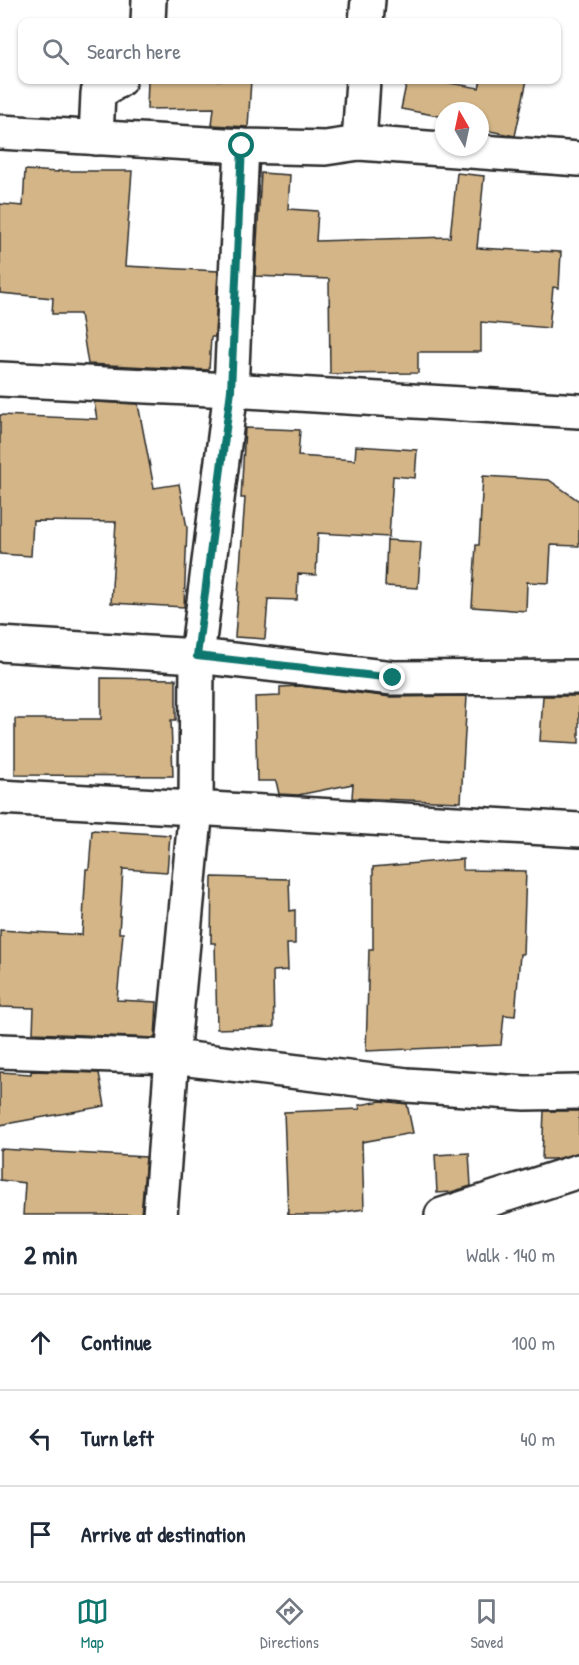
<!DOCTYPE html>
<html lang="en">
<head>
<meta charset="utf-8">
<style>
	body { margin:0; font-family:"Patrick Hand",sans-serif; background:#f6f6f7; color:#1f2937 }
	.compass { position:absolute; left:435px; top:102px; width:54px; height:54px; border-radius:50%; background:#fff; box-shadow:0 2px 4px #0004; rotate:351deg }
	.stop { position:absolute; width:18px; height:18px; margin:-14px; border:4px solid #0f766e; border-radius:50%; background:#fff }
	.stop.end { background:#0f766e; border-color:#fff; box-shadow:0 2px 6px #0008 }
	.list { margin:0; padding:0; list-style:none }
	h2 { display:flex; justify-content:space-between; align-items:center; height:78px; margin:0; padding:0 24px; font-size:26px }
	h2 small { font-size:20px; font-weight:400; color:#747a83 }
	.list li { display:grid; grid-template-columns:39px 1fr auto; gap:18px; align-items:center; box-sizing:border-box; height:96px; padding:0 24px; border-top:2px solid #e0e1e3 }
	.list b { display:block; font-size:22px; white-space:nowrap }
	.list em { font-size:20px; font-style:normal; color:#747a83 }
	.icon { flex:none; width:33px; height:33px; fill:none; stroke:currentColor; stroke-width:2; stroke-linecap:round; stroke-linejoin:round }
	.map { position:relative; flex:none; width:579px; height:1215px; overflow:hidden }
	.search { position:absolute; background:#fff; box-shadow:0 2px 4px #0004; left:18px; right:18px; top:18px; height:66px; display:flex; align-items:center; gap:15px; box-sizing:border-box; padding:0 21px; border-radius:12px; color:#747a83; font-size:22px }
	.sheet { height:366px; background:#fff }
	nav { display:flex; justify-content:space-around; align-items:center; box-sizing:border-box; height:84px; border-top:2px solid #e0e1e3; background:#fff; font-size:16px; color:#747a83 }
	nav a { display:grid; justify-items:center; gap:3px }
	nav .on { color:#0f766e }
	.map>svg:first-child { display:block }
</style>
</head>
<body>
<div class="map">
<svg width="579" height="1215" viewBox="0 0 579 1215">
	<rect width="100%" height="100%" fill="#fff"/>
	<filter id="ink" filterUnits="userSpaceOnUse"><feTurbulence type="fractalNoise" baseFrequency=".0167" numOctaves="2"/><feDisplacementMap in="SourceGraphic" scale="12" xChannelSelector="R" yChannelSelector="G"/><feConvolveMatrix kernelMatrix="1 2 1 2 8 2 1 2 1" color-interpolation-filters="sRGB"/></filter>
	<g filter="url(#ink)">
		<g fill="#d3b587" stroke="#2b2b2b" stroke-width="1.5">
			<polygon points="148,80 251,80 248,127 212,125 214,108 147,109"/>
			<polygon points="407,80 432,80 479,88 481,80 527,80 515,136 480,129 480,111 444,111 444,117 401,109"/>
			<polygon points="25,170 58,172 58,171 132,171 125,266 218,271 215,337 211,337 209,370 88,364 80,314 52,314 53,298 0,293 0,204 23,206"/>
			<polygon points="261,173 290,175 288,209 318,211 316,241 450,237 457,173 484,176 477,248 561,252 559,288 553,287 549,328 481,322 481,352 418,352 418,373 330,374 329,279 255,276"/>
			<polygon points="94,402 138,404 154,488 179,484 187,528 184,607 111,603 116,522 33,521 31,556 0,554 0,415 97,419"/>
			<polygon points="245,428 300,430 298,456 355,460 356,446 417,450 415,478 393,476 389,537 318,533 316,575 298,574 297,600 268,599 265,639 235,637 245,498 241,498"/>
			<polygon points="483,476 549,480 579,501 579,546 551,545 549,583 527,582 526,611 472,607 476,545 479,545"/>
			<polygon points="387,540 421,542 418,588 385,586"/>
			<polygon points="101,678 176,679 176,720 171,720 173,776 15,775 15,719 101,719"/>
			<polygon points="299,686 391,697 467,696 461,802 352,798 353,784 298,795 279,794 276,781 257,781 255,697 280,696 280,687"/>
			<polygon points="543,696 579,696 579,743 540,741"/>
			<polygon points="92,830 170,835 167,872 123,869 119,933 123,933 117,1000 157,1002 155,1038 33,1033 34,1008 0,1007 0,930 82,935 86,869 89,869"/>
			<polygon points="463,859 463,870 526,871 523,954 520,954 515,1016 504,1015 501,1045 366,1051 369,949 373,949 373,867"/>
			<polygon points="212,877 289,879 290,911 295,910 295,944 287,944 288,970 273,971 274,1027 217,1029 215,943 211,943"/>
			<polygon points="31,1071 99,1073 105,1106 0,1125 0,1072 31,1074"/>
			<polygon points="381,1101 407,1104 413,1133 362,1142 364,1209 323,1215 288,1215 284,1112 360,1109 359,1105"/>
			<polygon points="544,1111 579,1111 579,1153 555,1159 542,1159"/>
			<polygon points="0,1149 146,1157 141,1215 23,1215 25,1183 0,1180"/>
			<polygon points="469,1153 471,1186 451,1192 437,1193 435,1155"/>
		</g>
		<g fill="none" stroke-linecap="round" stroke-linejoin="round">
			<g stroke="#2b2b2b" stroke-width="38">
				<g id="street">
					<polyline points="148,22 149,0"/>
					<polyline points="366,22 368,0"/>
					<polyline points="0,132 242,146 325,148 359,143 579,159"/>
					<polyline points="96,138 98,93 119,80"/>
					<polyline points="359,143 363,80"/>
					<polyline points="0,379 231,390 579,411"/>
					<polyline points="0,644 197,656 393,678 579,677"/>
					<polyline points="0,797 579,830"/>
					<polyline points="0,1051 172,1057 407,1085 525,1093 579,1092"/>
					<polyline points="160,1215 172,1057 196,808 197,656 231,390 242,146"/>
					<polyline points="442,1215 579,1171"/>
				</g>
			</g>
			<use href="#street" stroke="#fff" stroke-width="33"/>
		</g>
	</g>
	<g fill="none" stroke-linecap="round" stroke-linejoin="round" filter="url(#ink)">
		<polyline stroke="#0f766e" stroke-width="8" points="242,146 231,390 197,656 393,678"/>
	</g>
</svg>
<svg class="compass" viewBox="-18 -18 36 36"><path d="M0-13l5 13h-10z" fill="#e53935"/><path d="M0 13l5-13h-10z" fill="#747a83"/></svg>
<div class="stop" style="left:242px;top:146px"></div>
<div class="stop end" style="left:393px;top:678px"></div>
<div class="search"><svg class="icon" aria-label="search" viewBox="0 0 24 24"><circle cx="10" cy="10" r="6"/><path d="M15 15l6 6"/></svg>Search here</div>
</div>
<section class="sheet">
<h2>2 min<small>Walk · 140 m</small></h2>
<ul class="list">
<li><svg class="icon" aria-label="ahead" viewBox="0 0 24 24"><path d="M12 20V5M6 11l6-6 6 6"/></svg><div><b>Continue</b></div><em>100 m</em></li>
<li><svg class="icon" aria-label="left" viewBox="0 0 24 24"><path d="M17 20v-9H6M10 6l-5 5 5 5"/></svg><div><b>Turn left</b></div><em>40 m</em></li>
<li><svg class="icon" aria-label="arrive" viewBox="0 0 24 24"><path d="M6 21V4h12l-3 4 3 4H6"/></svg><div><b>Arrive at destination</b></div></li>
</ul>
</section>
<nav>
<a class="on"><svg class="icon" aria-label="map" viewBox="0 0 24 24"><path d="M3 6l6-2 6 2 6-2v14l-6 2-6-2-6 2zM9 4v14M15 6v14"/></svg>Map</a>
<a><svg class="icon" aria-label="directions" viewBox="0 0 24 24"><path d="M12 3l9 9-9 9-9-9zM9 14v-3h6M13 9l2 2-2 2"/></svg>Directions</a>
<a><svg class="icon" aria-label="saved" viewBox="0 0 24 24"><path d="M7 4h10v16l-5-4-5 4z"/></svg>Saved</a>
</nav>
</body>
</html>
